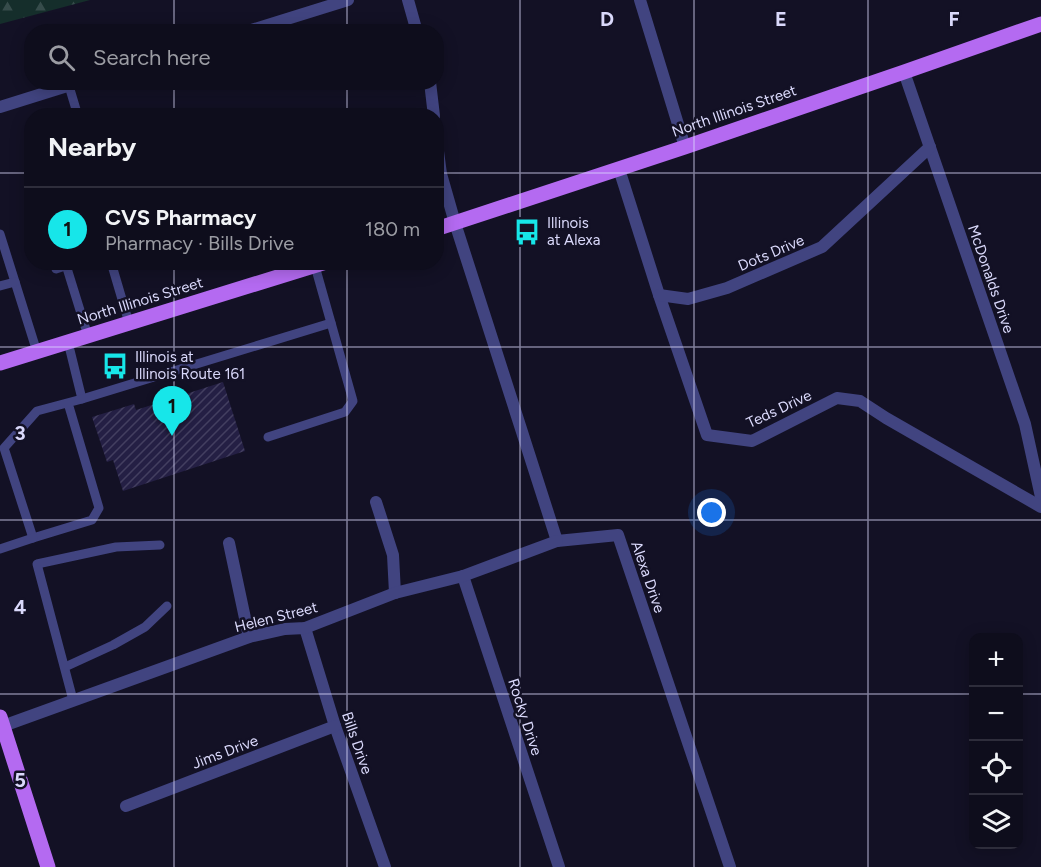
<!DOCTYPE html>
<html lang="en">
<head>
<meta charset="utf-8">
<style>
	body { margin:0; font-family:Figtree,sans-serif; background:#171625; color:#f1f3f6 }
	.controls { position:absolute; right:18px; bottom:18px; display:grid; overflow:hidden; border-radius:12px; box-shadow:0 3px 15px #0003 }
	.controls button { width:54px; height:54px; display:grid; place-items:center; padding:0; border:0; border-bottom:2px solid #2e2d3b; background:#0e0d1c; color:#f1f3f6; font:30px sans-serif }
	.you { position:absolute; left:712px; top:513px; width:21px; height:21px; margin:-15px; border:4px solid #fff; border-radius:50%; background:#1a73e8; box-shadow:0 0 0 9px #1a73e833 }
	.badge { display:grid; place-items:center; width:39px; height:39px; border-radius:50%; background:#17e6e9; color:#111; font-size:20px; font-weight:700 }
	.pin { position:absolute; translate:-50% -50px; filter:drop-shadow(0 2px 3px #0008) }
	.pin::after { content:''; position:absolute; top:32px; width:21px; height:18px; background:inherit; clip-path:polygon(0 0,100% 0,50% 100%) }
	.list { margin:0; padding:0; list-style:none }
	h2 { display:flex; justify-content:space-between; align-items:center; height:78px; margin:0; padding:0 24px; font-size:26px }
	h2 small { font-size:20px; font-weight:400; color:#9b9ca3 }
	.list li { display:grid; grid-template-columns:39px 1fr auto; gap:18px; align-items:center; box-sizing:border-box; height:84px; padding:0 24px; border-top:2px solid #2e2d3b }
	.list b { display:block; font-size:22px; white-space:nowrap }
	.list p { margin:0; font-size:20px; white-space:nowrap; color:#9b9ca3 }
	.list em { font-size:20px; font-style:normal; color:#9b9ca3 }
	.icon { flex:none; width:33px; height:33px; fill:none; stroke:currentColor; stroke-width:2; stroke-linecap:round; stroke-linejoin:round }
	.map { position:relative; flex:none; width:1041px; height:867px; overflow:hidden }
	.search { position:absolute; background:#0e0d1c; box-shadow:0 3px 15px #0003; left:24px; top:24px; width:420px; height:66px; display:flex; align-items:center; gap:15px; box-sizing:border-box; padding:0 21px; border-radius:24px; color:#9b9ca3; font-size:22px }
	.panel { position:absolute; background:#0e0d1c; box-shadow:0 3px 15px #0003; left:24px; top:108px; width:420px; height:162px; border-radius:24px }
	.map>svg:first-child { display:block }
</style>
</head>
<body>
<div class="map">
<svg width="1041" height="867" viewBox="0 0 1041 867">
	<defs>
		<pattern id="forest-firs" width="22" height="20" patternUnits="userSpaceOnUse" patternTransform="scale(1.5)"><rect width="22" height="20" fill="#152e2b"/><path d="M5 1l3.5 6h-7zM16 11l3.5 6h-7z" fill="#364c4b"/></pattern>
		<pattern id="building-hatch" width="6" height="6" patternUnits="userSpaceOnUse" patternTransform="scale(1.5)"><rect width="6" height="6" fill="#241f44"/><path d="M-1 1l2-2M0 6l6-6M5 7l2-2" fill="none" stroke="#433f60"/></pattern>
	</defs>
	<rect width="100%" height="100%" fill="#131125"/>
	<polygon fill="url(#forest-firs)" points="0,0 90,0 0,24"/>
	<polygon fill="url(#building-hatch)" points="223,382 245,451 123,491 113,460 107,462 92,417 134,404 136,410"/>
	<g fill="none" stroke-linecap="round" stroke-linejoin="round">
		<g stroke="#414480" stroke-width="9">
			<polyline points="69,86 78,116"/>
			<polyline points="0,234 37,352"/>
			<polyline points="111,262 129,323"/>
			<polyline points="66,265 88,336"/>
			<polyline points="56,269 77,262"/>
			<polyline points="0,286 15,282"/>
			<polyline points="68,342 82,399"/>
			<polyline points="68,403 99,508 92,520 33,538 4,448 37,411 82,399 331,323"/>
			<polyline points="268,437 345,412 353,401 315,266"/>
			<polyline points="0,549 33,538"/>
			<polyline points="65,667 113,645 145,627 167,606"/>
			<polyline points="73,700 37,564 116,547 160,545"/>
		</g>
		<g stroke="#414480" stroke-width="12">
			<polyline points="408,0 417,32"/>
			<polyline points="640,0 685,147"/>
			<polyline points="245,32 348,0"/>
			<polyline points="904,72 1025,424 1041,497"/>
			<polyline points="430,82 434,116"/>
			<polyline points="0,107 80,82"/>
			<polyline points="436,136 441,174 455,223 557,541 618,535 730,867"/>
			<polyline points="619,169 659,295 707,435 752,441 837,398 860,401 886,418 1041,507"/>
			<polyline points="659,295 688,299 727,288 822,247 930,147"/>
			<polyline points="376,502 393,555 395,593"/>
			<polyline points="229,543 249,637"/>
			<polyline points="463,576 559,867"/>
			<polyline points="305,628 335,726 385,867"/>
			<polyline points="3,726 249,637 285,629 305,628 395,593 463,576 557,541"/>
			<polyline points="126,806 335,726"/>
		</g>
		<g stroke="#b46af1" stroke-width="15">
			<polyline points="436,229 685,147 904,72 1041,24"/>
			<polyline points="0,363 326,262"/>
			<polyline points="0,717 48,867"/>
		</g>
	</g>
	<path fill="none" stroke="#dad9fb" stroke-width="1.5" stroke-opacity="0.55" d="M174,0v32M347,0v32M520,0v867M694,0v867M868,0v867M174,82v34M347,82v34M0,173h32M436,173h605M174,262v605M347,262v605M0,347h1041M0,520h1041M0,694h974M1018,694h23"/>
	<defs>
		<g id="bus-bare" transform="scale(2.07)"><path d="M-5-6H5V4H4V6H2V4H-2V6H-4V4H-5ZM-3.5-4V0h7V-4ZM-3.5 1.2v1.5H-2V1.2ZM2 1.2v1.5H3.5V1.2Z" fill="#17e6e9" stroke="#131125" stroke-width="2.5" paint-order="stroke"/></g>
	</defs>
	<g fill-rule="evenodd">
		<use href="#bus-bare" x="527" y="232"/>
		<use href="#bus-bare" x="115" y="366"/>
	</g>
	<g text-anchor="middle" stroke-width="5" stroke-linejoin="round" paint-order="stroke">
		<g font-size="15" fill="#dad9fb" stroke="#131125">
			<text transform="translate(734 111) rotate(-19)" y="5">North Illinois Street</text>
			<text transform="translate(771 253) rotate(-23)" y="5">Dots Drive</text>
			<text transform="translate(991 279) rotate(71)" y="5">McDonalds Drive</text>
			<text transform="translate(140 301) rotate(-17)" y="5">North Illinois Street</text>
			<text transform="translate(779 409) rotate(-25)" y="5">Teds Drive</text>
			<text transform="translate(648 577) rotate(71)" y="5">Alexa Drive</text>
			<text transform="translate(276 617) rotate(-14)" y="5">Helen Street</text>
			<text transform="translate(525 717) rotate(72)" y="5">Rocky Drive</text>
			<text transform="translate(357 743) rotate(71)" y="5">Bills Drive</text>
			<text transform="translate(225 752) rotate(-21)" y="5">Jims Drive</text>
		</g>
		<g font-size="15" fill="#dad9fb" stroke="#131125" text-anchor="start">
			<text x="547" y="228">Illinois<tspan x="547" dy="17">at Alexa</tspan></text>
			<text x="135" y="362">Illinois at<tspan x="135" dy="17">Illinois Route 161</tspan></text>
		</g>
	</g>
	<g font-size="20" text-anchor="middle" font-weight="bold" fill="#dad9fb" stroke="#131125" stroke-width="5" stroke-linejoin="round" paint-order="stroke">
		<text x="607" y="26">D</text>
		<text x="781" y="26">E</text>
		<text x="954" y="26">F</text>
		<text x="20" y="440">3</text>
		<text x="20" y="614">4</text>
		<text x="20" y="787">5</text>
	</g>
</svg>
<div class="controls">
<button>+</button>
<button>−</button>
<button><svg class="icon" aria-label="locate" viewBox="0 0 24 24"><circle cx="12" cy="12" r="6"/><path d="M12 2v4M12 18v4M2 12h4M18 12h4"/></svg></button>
<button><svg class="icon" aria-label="layers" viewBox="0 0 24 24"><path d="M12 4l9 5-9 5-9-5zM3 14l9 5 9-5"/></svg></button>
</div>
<div class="you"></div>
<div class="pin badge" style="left:172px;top:436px">1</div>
<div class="search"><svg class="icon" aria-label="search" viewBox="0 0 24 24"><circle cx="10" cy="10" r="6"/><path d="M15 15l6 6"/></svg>Search here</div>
<section class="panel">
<h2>Nearby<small></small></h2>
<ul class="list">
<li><span class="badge">1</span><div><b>CVS Pharmacy</b><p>Pharmacy · Bills Drive</p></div><em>180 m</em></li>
</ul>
</section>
</div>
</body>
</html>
